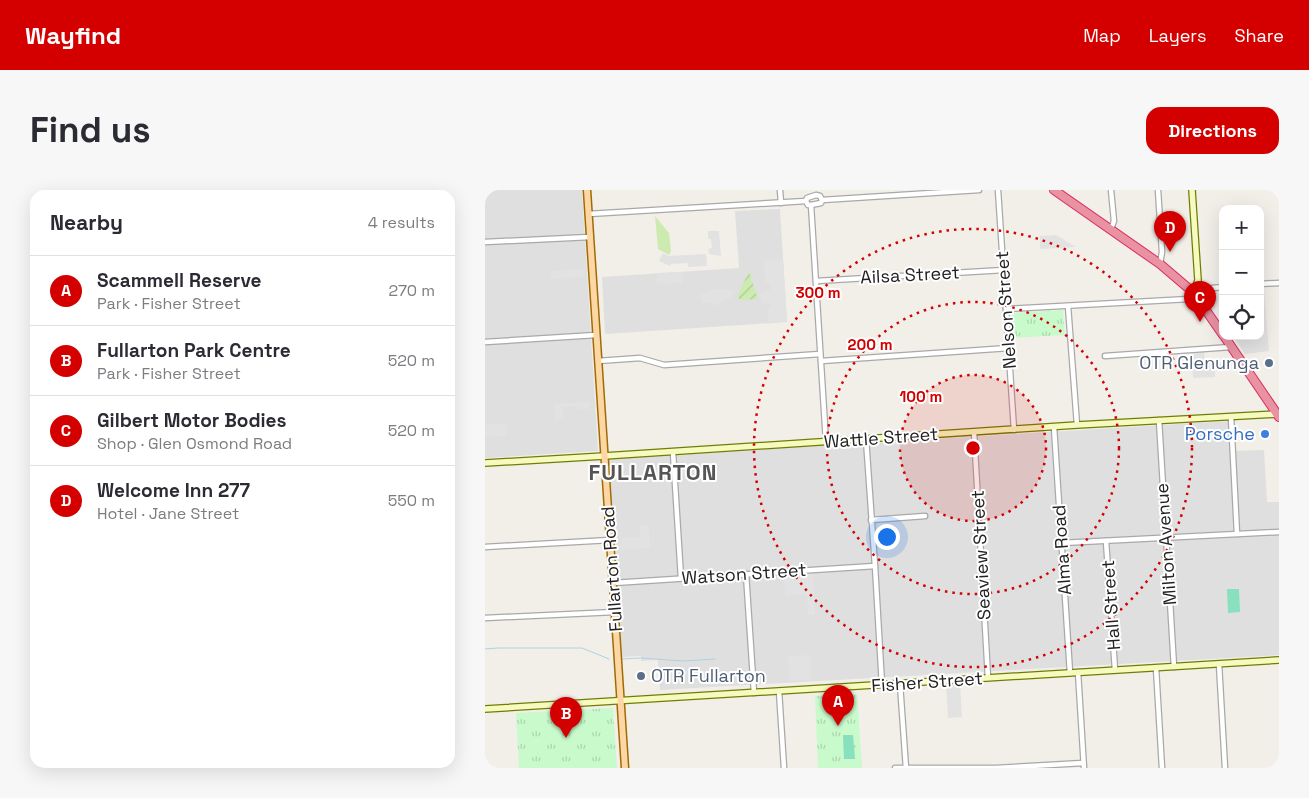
<!DOCTYPE html>
<html lang="en">
<head>
<meta charset="utf-8">
<style>
	body { margin:0; font-family:"Space Grotesk",sans-serif; background:#f7f7f7; color:#2b2b33 }
	.controls { position:absolute; right:15px; top:15px; display:grid; overflow:hidden; border-radius:10px; box-shadow:0 5px 20px #0002 }
	.controls button { width:45px; height:45px; display:grid; place-items:center; padding:0; border:0; border-bottom:1px solid #e1e1e2; background:#fff; color:#2b2b33; font:25px sans-serif }
	.you { position:absolute; left:401px; top:346px; width:18px; height:18px; margin:-12px; border:4px solid #fff; border-radius:50%; background:#1a73e8; box-shadow:0 0 0 8px #1a73e833 }
	.badge { display:grid; place-items:center; width:32px; height:32px; border-radius:50%; background:#d40000; color:#fff; font-size:16px; font-weight:700 }
	.pin { position:absolute; translate:-50% -41px; filter:drop-shadow(0 1px 2px #0008) }
	.pin::after { content:''; position:absolute; top:26px; width:18px; height:15px; background:inherit; clip-path:polygon(0 0,100% 0,50% 100%) }
	.list { margin:0; padding:0; list-style:none }
	h2 { display:flex; justify-content:space-between; align-items:center; height:65px; margin:0; padding:0 20px; font-size:21px }
	h2 small { font-size:16px; font-weight:400; color:#7c7c81 }
	.list li { display:grid; grid-template-columns:32px 1fr auto; gap:15px; align-items:center; box-sizing:border-box; height:70px; padding:0 20px; border-top:1px solid #e1e1e2 }
	.list b { display:block; font-size:19px; white-space:nowrap }
	.list p { margin:0; font-size:16px; white-space:nowrap; color:#7c7c81 }
	.list em { font-size:16px; font-style:normal; color:#7c7c81 }
	.icon { flex:none; width:28px; height:28px; fill:none; stroke:currentColor; stroke-width:2; stroke-linecap:round; stroke-linejoin:round }
	.map { position:relative; flex:none; width:794px; height:578px; overflow:hidden; border-radius:15px }
	header { display:flex; align-items:center; gap:30px; box-sizing:border-box; height:70px; padding:0 25px; background:#d40000; color:#fff }
	header strong { font-size:24px }
	nav { display:flex; gap:28px; margin-inline-start:auto; font-size:18px }
	.intro { display:flex; align-items:center; justify-content:space-between; box-sizing:border-box; height:120px; padding:0 30px }
	h1 { margin:0; font-size:35px }
	.button { padding:12px 22px; border-radius:15px; background:#d40000; color:#fff; font-size:18px; font-weight:700 }
	main { display:flex; gap:30px; padding:0 30px }
	aside { flex:1; background:#fff; border-radius:15px; box-shadow:0 5px 20px #0002 }
	.map>svg:first-child { display:block }
</style>
</head>
<body>
<header>
<strong>Wayfind</strong>
<nav><a>Map</a><a>Layers</a><a>Share</a></nav>
</header>
<div class="intro"><h1>Find us</h1><a class="button">Directions</a></div>
<main>
<aside>
<h2>Nearby<small>4 results</small></h2>
<ul class="list">
<li><span class="badge">A</span><div><b>Scammell Reserve</b><p>Park · Fisher Street</p></div><em>270 m</em></li>
<li><span class="badge">B</span><div><b>Fullarton Park Centre</b><p>Park · Fisher Street</p></div><em>520 m</em></li>
<li><span class="badge">C</span><div><b>Gilbert Motor Bodies</b><p>Shop · Glen Osmond Road</p></div><em>520 m</em></li>
<li><span class="badge">D</span><div><b>Welcome Inn 277</b><p>Hotel · Jane Street</p></div><em>550 m</em></li>
</ul>
</aside>
<div class="map">
<svg width="794" height="578" viewBox="0 0 794 578">
	<defs>
		<pattern id="park-tufts" width="24" height="20" patternUnits="userSpaceOnUse" patternTransform="scale(1.25)"><rect width="24" height="20" fill="#c8facc"/><path d="M3 7l-1-3M5 7V3M7 7l1-3M15 17l-1-3M17 17v-4M19 17l1-3" fill="none" stroke="#acd6af"/></pattern>
		<pattern id="garden-furrows" width="10" height="10" patternUnits="userSpaceOnUse" patternTransform="scale(1.25)"><rect width="10" height="10" fill="#cdebb0"/><path d="M-1 1l2-2M0 10L10 0M9 11l2-2" fill="none" stroke="#b0c997"/></pattern>
	</defs>
	<rect width="100%" height="100%" fill="#f2efe9"/>
	<g fill="#e0dfdf">
		<polygon points="0,0 97,0 113,261 0,268"/>
		<polygon points="295,19 302,132 120,144 117,87 254,78 250,21"/>
		<polygon points="744,231 746,261 779,260 782,312 794,312 794,465 175,500 173,470 156,471 156,466 137,467 124,269"/>
	</g>
	<polygon fill="#cdebb0" points="170,26 184,43 186,61 184,65 173,59"/>
	<g fill="url(#park-tufts)">
		<polygon points="578,120 580,145 527,148 525,123"/>
		<polygon points="372,504 377,578 333,578 330,506"/>
		<polygon points="128,518 132,578 34,578 31,523"/>
	</g>
	<polygon fill="url(#garden-furrows)" points="264,81 273,109 256,110 252,107"/>
	<g fill="#88e0be">
		<polygon points="742,399 754,399 755,422 743,423"/>
		<polygon points="358,545 368,545 370,569 359,569"/>
	</g>
	<g fill="#e2e2e2">
		<polygon points="223,41 234,41 236,66 224,64 223,59 227,58 226,49 223,49"/>
		<polygon points="571,45 591,57 555,59 555,46"/>
		<polygon points="178,63 183,66 221,64 222,76 203,77 203,73 186,74 185,76 174,71"/>
		<polygon points="298,69 302,131 283,132 282,118 286,118 286,113 278,113 274,104 285,100 285,93 280,93 279,70"/>
		<polygon points="100,79 100,87 66,89 65,81"/>
		<polygon points="198,82 197,93 172,94 172,83"/>
		<polygon points="236,99 248,100 247,109 240,108 236,113 227,116 225,113 217,113 214,105 228,100"/>
		<polygon points="775,100 779,100 784,161 760,164 748,146 775,146"/>
		<polygon points="719,162 720,170 723,170 723,172 728,172 728,173 737,173 737,176 730,176 730,187 708,188 706,164"/>
		<polygon points="98,212 104,212 104,219 93,220 92,216 78,217 78,229 70,230 69,214"/>
		<polygon points="21,233 21,246 0,247 0,235"/>
		<polygon points="154,336 164,336 165,358 135,360 135,350 137,351 137,348 155,347"/>
		<polygon points="328,383 330,425 323,425 322,404 300,406 299,385"/>
		<polygon points="325,465 326,490 305,491 303,466"/>
		<polygon points="461,493 475,493 477,527 463,528"/>
	</g>
	<g fill="none" stroke-linecap="round" stroke-linejoin="round">
		<g stroke="#aad3df" stroke-width="1">
			<polyline points="0,459 13,458 97,458 124,469"/>
			<polyline points="136,469 156,468 198,471 230,469"/>
		</g>
		<g stroke="#a9a9a9" stroke-width="7">
			<g id="street">
				<polyline points="295,0 296,13"/>
				<polyline points="513,0 529,240"/>
				<polyline points="626,0 629,31 626,39"/>
				<polyline points="673,0 677,62 675,74"/>
				<polygon points="331,5 335,6 337,10 336,13 326,15 323,15 321,11 322,8"/>
				<polyline points="337,10 494,0"/>
				<polyline points="326,15 341,252"/>
				<polyline points="103,24 321,11"/>
				<polyline points="0,52 105,47"/>
				<polyline points="331,91 519,80"/>
				<polyline points="775,94 794,93"/>
				<polyline points="583,116 592,235"/>
				<path d="M521,119l183,-10c11,-11 19,-11 34,-12"/>
				<polyline points="0,152 111,145"/>
				<polyline points="620,166 746,157"/>
				<polyline points="113,171 155,168 179,175 335,164"/>
				<polyline points="336,171 524,158"/>
				<polyline points="746,227 752,344"/>
				<polyline points="674,230 689,477"/>
				<polyline points="569,237 585,483"/>
				<polyline points="489,242 503,488"/>
				<polyline points="381,249 390,376 397,495"/>
				<polyline points="188,262 196,388"/>
				<polyline points="386,330 440,326"/>
				<polyline points="621,351 630,480"/>
				<polyline points="576,353 794,342"/>
				<polyline points="0,357 125,350"/>
				<polyline points="261,384 269,503"/>
				<polyline points="128,393 390,376"/>
				<polyline points="0,428 130,422"/>
				<polyline points="734,474 740,578"/>
				<polyline points="671,478 677,578"/>
				<polyline points="593,482 599,578"/>
				<polyline points="415,494 421,578"/>
				<polyline points="294,501 299,578"/>
				<polyline points="410,578 511,578 598,573"/>
			</g>
		</g>
		<g stroke="#707d05" stroke-width="8">
			<g id="secondary">
				<polyline points="707,0 713,90 709,103"/>
				<polyline points="0,273 119,266 592,235 792,224"/>
				<polyline points="0,519 794,470"/>
			</g>
		</g>
		<g stroke="#a06b00" stroke-width="9">
			<polyline id="primary" points="102,0 140,578"/>
		</g>
		<g stroke="#dc2a67" stroke-width="10">
			<g id="highway">
				<polyline points="569,0 675,74 709,103 738,145"/>
				<polyline points="739,146 794,227"/>
			</g>
		</g>
		<use href="#street" stroke="#fff" stroke-width="4.5"/>
		<use href="#secondary" stroke="#f7fabf" stroke-width="5.5"/>
		<use href="#primary" stroke="#fcd6a4" stroke-width="6"/>
		<use href="#highway" stroke="#e892a2" stroke-width="8"/>
	</g>
	<circle cx="488" cy="258" r="73" fill="#d40000" fill-opacity=".12"/>
	<g fill="none" stroke="#d40000" stroke-width="2.5" stroke-dasharray="2.5 5">
		<circle cx="488" cy="258" r="73"/>
		<circle cx="488" cy="258" r="146"/>
		<circle cx="488" cy="258" r="219"/>
	</g>
	<g fill="#5c6f8a" stroke="#fff" stroke-width="2">
		<circle cx="784" cy="173" r="5"/>
		<circle cx="156" cy="486" r="5"/>
	</g>
	<circle fill="#3f7fe0" stroke="#fff" stroke-width="2" cx="780" cy="244" r="5"/>
	<g text-anchor="middle" stroke-width="4" stroke-linejoin="round" paint-order="stroke">
		<g font-size="18" fill="#222" stroke="#fff">
			<text transform="translate(425 85) rotate(-3)" y="6">Ailsa Street</text>
			<text transform="translate(521 120) rotate(-94)" y="6">Nelson Street</text>
			<text transform="translate(396 248) rotate(-4)" y="6">Wattle Street</text>
			<text transform="translate(681 354) rotate(-94)" y="6">Milton Avenue</text>
			<text transform="translate(577 360) rotate(-94)" y="6">Alma Road</text>
			<text transform="translate(496 365) rotate(-93)" y="6">Seaview Street</text>
			<text transform="translate(127 379) rotate(-94)" y="6">Fullarton Road</text>
			<text transform="translate(259 384) rotate(-4)" y="6">Watson Street</text>
			<text transform="translate(626 415) rotate(-94)" y="6">Hall Street</text>
			<text transform="translate(442 492) rotate(-4)" y="6">Fisher Street</text>
		</g>
		<g font-size="18" fill="#4e5e75" stroke="#fff" text-anchor="end">
			<text x="774" y="179">OTR Glenunga</text>
			<text x="166" y="492" text-anchor="start">OTR Fullarton</text>
		</g>
		<g font-size="18" fill="#366cbe" stroke="#fff" text-anchor="end">
			<text x="770" y="250">Porsche</text>
		</g>
		<g font-size="22" font-weight="bold" letter-spacing="1" fill="#555" stroke="#fff">
			<text x="168" y="290">FULLARTON</text>
		</g>
	</g>
	<circle cx="488" cy="258" r="8" fill="#d40000" stroke="#fff" stroke-width="2.5"/>
	<g font-size="15" text-anchor="middle" font-weight="bold" fill="#d40000" stroke="#fff" stroke-width="4" stroke-linejoin="round" paint-order="stroke">
		<text x="333" y="108">300 m</text>
		<text x="385" y="160">200 m</text>
		<text x="436" y="212">100 m</text>
	</g>
</svg>
<div class="controls">
<button>+</button>
<button>−</button>
<button><svg class="icon" aria-label="locate" viewBox="0 0 24 24"><circle cx="12" cy="12" r="6"/><path d="M12 2v4M12 18v4M2 12h4M18 12h4"/></svg></button>
</div>
<div class="you"></div>
<div class="pin badge" style="left:353px;top:536px">A</div>
<div class="pin badge" style="left:81px;top:548px">B</div>
<div class="pin badge" style="left:715px;top:132px">C</div>
<div class="pin badge" style="left:685px;top:62px">D</div>
</div>
</main>
</body>
</html>
